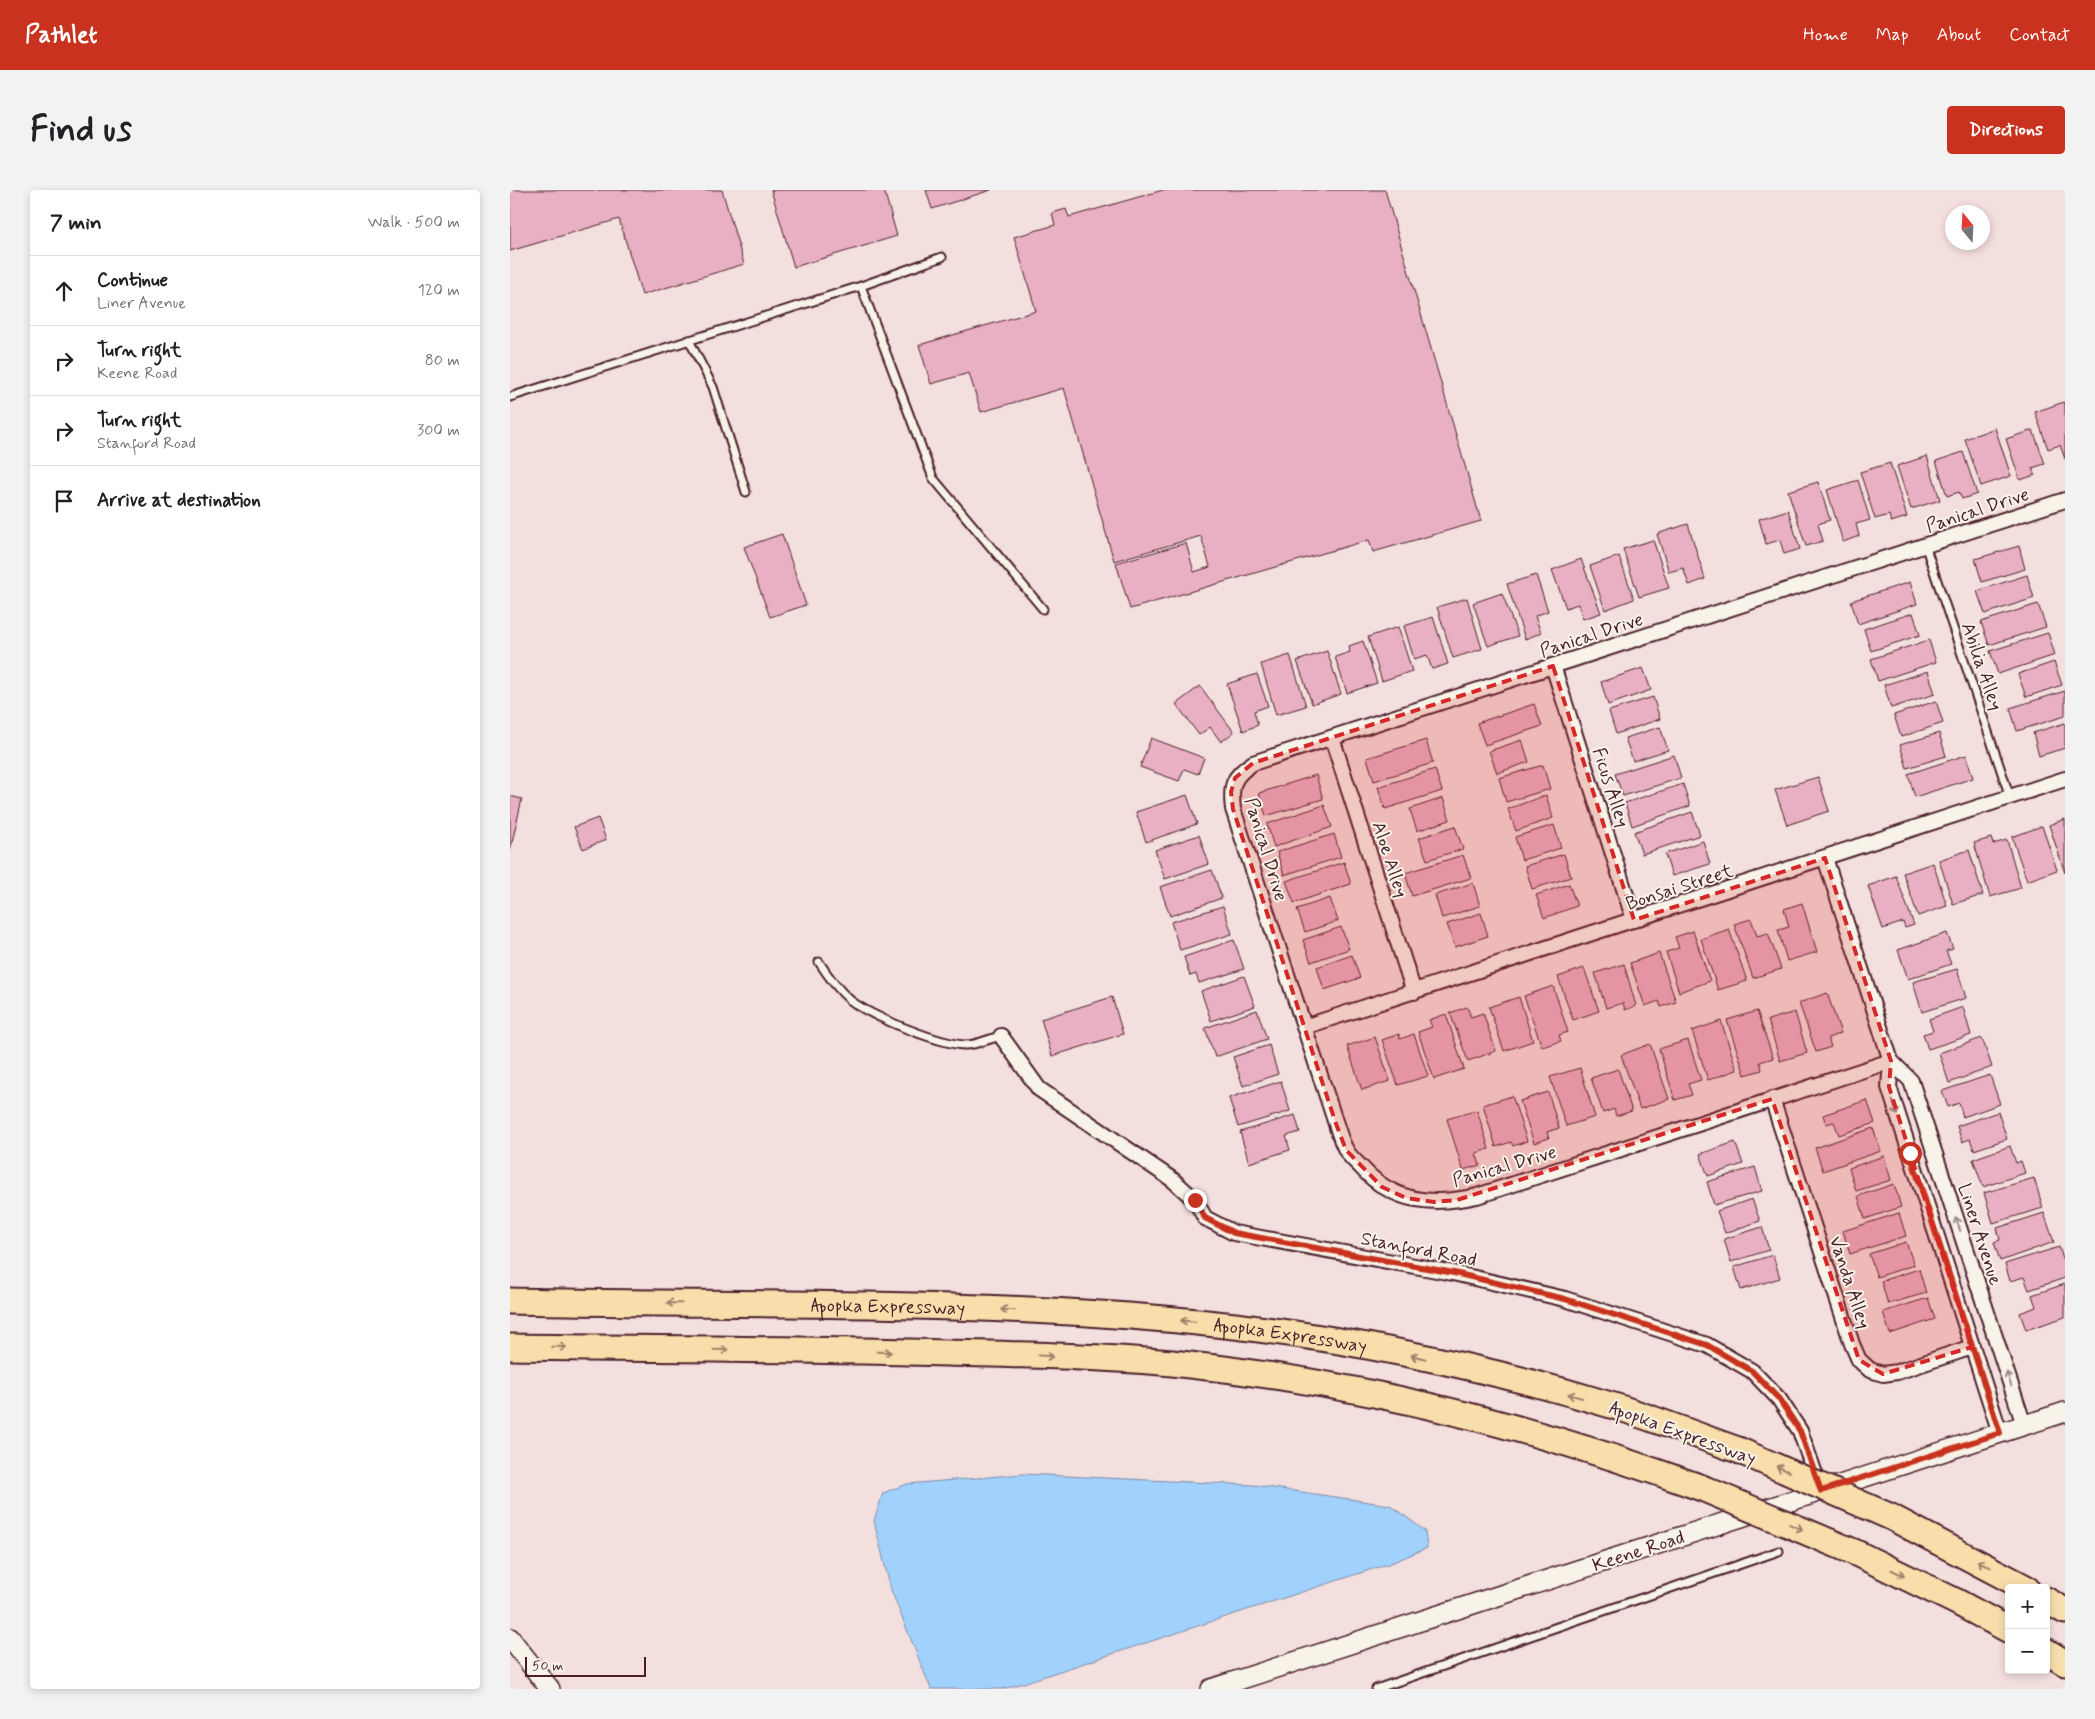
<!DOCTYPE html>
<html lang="en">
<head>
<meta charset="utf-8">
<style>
	body { margin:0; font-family:Mynerve,sans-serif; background:#f2f2f2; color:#202124 }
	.controls { position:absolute; right:15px; bottom:15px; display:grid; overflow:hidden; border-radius:5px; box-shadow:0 2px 8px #0003 }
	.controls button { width:45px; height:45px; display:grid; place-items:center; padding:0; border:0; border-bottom:1px solid #e0e0e0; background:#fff; color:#202124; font:25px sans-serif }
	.compass { position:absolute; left:1435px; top:15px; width:45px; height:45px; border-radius:50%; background:#fff; box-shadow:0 2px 8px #0003; rotate:342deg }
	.scale { position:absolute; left:15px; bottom:12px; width:121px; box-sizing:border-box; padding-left:5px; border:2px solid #4a1f2b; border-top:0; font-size:14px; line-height:18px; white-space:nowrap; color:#4a1f2b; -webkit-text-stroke:4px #f7f3e8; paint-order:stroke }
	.stop { position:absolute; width:15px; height:15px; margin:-11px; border:4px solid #c8321e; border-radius:50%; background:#fff }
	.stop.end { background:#c8321e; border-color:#fff; box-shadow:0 1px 5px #0008 }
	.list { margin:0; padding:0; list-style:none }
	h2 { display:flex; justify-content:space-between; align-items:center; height:65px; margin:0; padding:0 20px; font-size:21px }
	h2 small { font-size:16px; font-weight:400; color:#757577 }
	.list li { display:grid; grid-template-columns:32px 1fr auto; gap:15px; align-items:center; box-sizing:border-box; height:70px; padding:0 20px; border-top:1px solid #e0e0e0 }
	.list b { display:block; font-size:19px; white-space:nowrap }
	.list p { margin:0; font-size:16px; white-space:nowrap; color:#757577 }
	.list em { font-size:16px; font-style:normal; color:#757577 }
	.icon { flex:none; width:28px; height:28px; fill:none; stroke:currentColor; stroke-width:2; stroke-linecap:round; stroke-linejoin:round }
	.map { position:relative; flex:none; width:1555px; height:1499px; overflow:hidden; border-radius:5px }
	header { display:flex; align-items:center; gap:30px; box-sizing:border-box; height:70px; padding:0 25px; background:#c8321e; color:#fff }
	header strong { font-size:24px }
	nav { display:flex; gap:28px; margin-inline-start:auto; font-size:18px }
	.intro { display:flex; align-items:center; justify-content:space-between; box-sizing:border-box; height:120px; padding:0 30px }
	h1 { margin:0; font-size:35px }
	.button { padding:12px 22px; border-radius:5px; background:#c8321e; color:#fff; font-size:18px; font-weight:700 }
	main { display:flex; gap:30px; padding:0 30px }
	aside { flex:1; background:#fff; border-radius:5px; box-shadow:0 2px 8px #0003 }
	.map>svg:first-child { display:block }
</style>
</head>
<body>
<header>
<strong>Pathlet</strong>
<nav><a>Home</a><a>Map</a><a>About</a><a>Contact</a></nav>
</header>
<div class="intro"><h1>Find us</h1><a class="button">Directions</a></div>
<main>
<aside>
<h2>7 min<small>Walk · 500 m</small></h2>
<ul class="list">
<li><svg class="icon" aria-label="ahead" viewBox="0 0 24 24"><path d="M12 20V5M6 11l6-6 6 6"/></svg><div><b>Continue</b><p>Liner Avenue</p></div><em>120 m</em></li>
<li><svg class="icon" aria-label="right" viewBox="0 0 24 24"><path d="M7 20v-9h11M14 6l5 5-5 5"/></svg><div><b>Turn right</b><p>Keene Road</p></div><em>80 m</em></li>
<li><svg class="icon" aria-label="right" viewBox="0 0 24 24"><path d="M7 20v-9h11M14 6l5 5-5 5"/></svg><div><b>Turn right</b><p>Stanford Road</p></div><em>300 m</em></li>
<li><svg class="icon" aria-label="arrive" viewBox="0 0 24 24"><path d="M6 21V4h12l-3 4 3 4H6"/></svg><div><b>Arrive at destination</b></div></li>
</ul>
</aside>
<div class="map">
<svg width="1555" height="1499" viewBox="0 0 1555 1499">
	<rect width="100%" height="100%" fill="#f3dfdd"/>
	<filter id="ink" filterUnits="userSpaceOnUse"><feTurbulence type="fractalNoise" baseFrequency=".02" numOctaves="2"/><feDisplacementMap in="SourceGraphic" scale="10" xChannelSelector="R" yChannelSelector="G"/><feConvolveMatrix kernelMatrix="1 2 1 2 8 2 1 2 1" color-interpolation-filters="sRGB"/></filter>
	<g filter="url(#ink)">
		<polygon fill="#a0d2fd" stroke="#7e8aa9" points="513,1284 743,1295 880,1315 915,1341 917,1358 881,1373 507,1495 493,1499 421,1499 381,1400 364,1331 373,1303 397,1294"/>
		<g fill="#e9b0c3" stroke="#4a1f2b">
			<polygon points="0,0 212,0 234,74 132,105 109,29 0,61"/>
			<polygon points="261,0 374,0 387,46 284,77"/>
			<polygon points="416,0 481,0 422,19"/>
			<polygon points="653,0 875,0 971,331 863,362 859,350 620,419 606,373 676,353 684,382 700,377 691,346 604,371 554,198 471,222 459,183 421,194 409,155 526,121 504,47 545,35 542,23 556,19 559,27"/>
			<polygon points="1554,212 1555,214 1555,269 1550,255 1538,259 1525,222"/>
			<polygon points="1485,238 1501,286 1471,296 1455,249"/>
			<polygon points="1523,240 1535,274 1522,278 1525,285 1510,290 1496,249"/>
			<polygon points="1453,262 1467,304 1452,309 1449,302 1437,306 1426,271"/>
			<polygon points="1417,266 1430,310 1401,319 1387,276"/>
			<polygon points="1380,273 1397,327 1381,332 1379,325 1365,329 1350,282"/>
			<polygon points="1348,290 1360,330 1346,334 1349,346 1333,352 1317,300"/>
			<polygon points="1308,292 1320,330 1308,334 1313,351 1296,356 1278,301"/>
			<polygon points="1278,320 1290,359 1274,364 1270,350 1256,354 1249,329"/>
			<polygon points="1178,334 1195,389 1179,395 1173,378 1159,382 1147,344"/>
			<polygon points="272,344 296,415 260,427 234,357"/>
			<polygon points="1143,350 1159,398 1129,407 1113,359"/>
			<polygon points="1509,356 1515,379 1472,392 1465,369"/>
			<polygon points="1109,366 1124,409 1095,420 1080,376"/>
			<polygon points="1071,369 1091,423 1073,429 1068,414 1056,418 1042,380"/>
			<polygon points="1026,385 1038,421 1025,426 1031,443 1015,449 997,394"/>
			<polygon points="1517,385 1524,408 1475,424 1467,401"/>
			<polygon points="1400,392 1407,414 1348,434 1341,411"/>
			<polygon points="992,403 1008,446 978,456 963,413"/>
			<polygon points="957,408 972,459 943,468 927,417"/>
			<polygon points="1528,414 1536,437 1479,455 1471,432"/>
			<polygon points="1403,423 1410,445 1361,461 1354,439"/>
			<polygon points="923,427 938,474 922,479 917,465 904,469 894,436"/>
			<polygon points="888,437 902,481 872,491 858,447"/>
			<polygon points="1538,443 1545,465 1488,484 1480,461"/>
			<polygon points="1419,450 1426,472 1368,491 1361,469"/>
			<polygon points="853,451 867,493 837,503 825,467 840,462 839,456"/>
			<polygon points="817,461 831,504 802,514 787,471"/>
			<polygon points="780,465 796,516 766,525 751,474"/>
			<polygon points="1544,472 1552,495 1516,507 1508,484"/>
			<polygon points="1133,478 1141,500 1098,515 1091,492"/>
			<polygon points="1418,481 1425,504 1381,518 1374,495"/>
			<polygon points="747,484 758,516 744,521 748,535 733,541 717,494"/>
			<polygon points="690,496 724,542 711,552 700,537 689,545 666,514"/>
			<polygon points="1555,501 1555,526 1507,541 1500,518"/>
			<polygon points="1143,507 1150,529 1106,544 1099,521"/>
			<polygon points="1426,511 1433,533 1391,547 1384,525"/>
			<polygon points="1024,514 1032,536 975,555 967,533"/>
			<polygon points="1555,533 1555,558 1529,566 1523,543"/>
			<polygon points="1150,537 1158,560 1123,571 1115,548"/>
			<polygon points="1429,543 1436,566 1397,578 1390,555"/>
			<polygon points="641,548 694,568 688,584 674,579 669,591 630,577"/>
			<polygon points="916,550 923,573 864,591 857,568"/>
			<polygon points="1012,550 1019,572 987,583 979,561"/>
			<polygon points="1164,565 1171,588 1113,606 1105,584"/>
			<polygon points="1456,565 1463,588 1405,607 1398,584"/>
			<polygon points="1033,575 1040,599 996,612 989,588"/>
			<polygon points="925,579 932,601 875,619 868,597"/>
			<polygon points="806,585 813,609 756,626 749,603"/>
			<polygon points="1308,587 1319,621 1277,635 1265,600"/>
			<polygon points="1173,594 1180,616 1122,636 1115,613"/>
			<polygon points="677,605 687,634 636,652 626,622"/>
			<polygon points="1036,605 1043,628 1006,641 998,619"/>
			<polygon points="0,606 12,609 0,661"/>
			<polygon points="933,608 940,630 907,641 900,619"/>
			<polygon points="814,615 822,637 764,657 757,634"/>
			<polygon points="1182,622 1190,645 1132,664 1124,642"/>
			<polygon points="88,628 96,650 73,659 64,637"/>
			<polygon points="1555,629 1555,683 1539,635"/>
			<polygon points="1044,635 1051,658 1012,670 1005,647"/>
			<polygon points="945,636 953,659 917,670 909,648"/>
			<polygon points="1532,636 1547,680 1517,691 1502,647"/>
			<polygon points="824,644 831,667 774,685 767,662"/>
			<polygon points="689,645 699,674 655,689 645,660"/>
			<polygon points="1481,648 1483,654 1497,650 1511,698 1480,707 1464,653"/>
			<polygon points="1193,651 1200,674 1162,686 1155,664"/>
			<polygon points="1459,660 1473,705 1443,714 1429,670"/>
			<polygon points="1054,664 1061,687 1022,699 1015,676"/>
			<polygon points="953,665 961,688 902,706 895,683"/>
			<polygon points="834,672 841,694 784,713 776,691"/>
			<polygon points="1423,673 1437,716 1408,726 1393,683"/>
			<polygon points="702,680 712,708 660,726 650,697"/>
			<polygon points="1386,686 1404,735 1395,738 1393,732 1373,739 1358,696"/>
			<polygon points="963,693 970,716 932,728 925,705"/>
			<polygon points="1059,694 1067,716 1034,728 1026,705"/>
			<polygon points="820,708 828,731 795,742 787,719"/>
			<polygon points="1292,713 1307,762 1277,771 1268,740 1279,737 1274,719"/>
			<polygon points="713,716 722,744 670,760 661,732"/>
			<polygon points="971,723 978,746 945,757 937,734"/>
			<polygon points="1241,729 1247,746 1258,743 1271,779 1243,788 1224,734"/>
			<polygon points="831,737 839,759 801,772 793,750"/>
			<polygon points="1219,739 1237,791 1208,800 1191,749"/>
			<polygon points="1183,741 1200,791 1169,802 1156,762 1169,758 1165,747"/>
			<polygon points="1437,743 1443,759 1436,761 1441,774 1398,789 1388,760"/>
			<polygon points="724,750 734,779 689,793 686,784 680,786 674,767"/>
			<polygon points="1149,763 1166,812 1151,817 1149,811 1135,816 1120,773"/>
			<polygon points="842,765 850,788 814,800 807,777"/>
			<polygon points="1114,774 1126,816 1115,820 1113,813 1096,818 1085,783"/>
			<polygon points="1074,778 1089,821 1063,830 1048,787"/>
			<polygon points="1447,779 1456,808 1412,822 1403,792"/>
			<polygon points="734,786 745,816 701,831 691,801"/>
			<polygon points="1043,796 1058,842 1049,845 1051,851 1032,857 1014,806"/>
			<polygon points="1317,803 1331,843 1318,848 1321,857 1306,862 1289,813"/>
			<polygon points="602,807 613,844 542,866 531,829"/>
			<polygon points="1009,807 1023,851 994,861 979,817"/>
			<polygon points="957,817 961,827 973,823 986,861 958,871 940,823"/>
			<polygon points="1453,817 1461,845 1418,859 1413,844 1423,841 1419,829"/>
			<polygon points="747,820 757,849 705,867 695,838"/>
			<polygon points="1247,821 1263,868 1250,872 1252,880 1235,885 1217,830"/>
			<polygon points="1285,822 1297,863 1270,871 1258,830"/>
			<polygon points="936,824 954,879 924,889 908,842 922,837 919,830"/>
			<polygon points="1211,831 1227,880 1198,890 1182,841"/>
			<polygon points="889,844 890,849 904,844 918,886 888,895 872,850"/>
			<polygon points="865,847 880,891 852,900 837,856"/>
			<polygon points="1472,848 1482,877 1439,893 1429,863"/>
			<polygon points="1178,850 1191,890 1178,894 1182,905 1165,910 1149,859"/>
			<polygon points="1140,854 1159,909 1130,919 1111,865"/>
			<polygon points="759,855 768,884 733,896 723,867"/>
			<polygon points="1070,878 1085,927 1056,936 1040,887"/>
			<polygon points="1108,879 1122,921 1106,926 1104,919 1093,923 1081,888"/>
			<polygon points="1480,885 1490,914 1453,927 1449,913 1438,917 1432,901"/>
			<polygon points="771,891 780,921 728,937 719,908"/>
			<polygon points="1038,902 1049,938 1037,942 1039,948 1024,953 1010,911"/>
			<polygon points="1002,906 1017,951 1003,956 1001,952 986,957 973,915"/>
			<polygon points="1357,910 1365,933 1329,945 1324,932 1316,934 1313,925"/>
			<polygon points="967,920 979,959 966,963 970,975 953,980 937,929"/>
			<polygon points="1488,922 1497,949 1464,960 1460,949 1452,952 1447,936"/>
			<polygon points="785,925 790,942 776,946 780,960 739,973 730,942"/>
			<polygon points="1363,938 1371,961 1313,981 1305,958"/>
			<polygon points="1225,952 1233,974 1198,986 1190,964"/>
			<polygon points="1500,956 1506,973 1511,971 1515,983 1473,997 1463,969"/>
			<polygon points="1374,966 1381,990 1346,1001 1339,978"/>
			<polygon points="1245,977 1252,1001 1204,1015 1197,992"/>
			<polygon points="1524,988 1533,1018 1483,1033 1474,1003"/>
			<polygon points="1384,994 1391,1017 1355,1029 1348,1006"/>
			<polygon points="1242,1009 1250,1031 1215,1043 1207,1021"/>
			<polygon points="1389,1023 1396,1046 1340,1064 1333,1041"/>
			<polygon points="1534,1023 1544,1052 1490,1071 1484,1052 1490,1050 1487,1038"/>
			<polygon points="1252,1037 1259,1060 1221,1072 1214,1049"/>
			<polygon points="1396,1052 1404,1075 1367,1087 1359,1064"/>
			<polygon points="1549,1057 1555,1075 1555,1088 1519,1100 1514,1087 1500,1091 1495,1074"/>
			<polygon points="1263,1065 1270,1088 1231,1100 1224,1077"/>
			<polygon points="1409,1079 1416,1103 1378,1114 1371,1091"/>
			<polygon points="1555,1094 1555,1127 1516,1140 1510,1123 1526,1117 1522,1105"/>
			<polygon points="1418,1108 1425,1129 1380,1144 1373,1122"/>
		</g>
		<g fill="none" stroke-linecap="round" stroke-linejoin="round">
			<g stroke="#4a1f2b" stroke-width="11">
				<g id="service">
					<polyline points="351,96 423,288 533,419"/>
					<polyline points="179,150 203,197 236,302"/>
					<polyline points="0,207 351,96 432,67"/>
					<polyline points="1415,355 1500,607"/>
					<path d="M309,772c9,14 18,27 31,38 22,17 87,43 114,45 11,1 26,-7 37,-9"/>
					<polyline points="866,1499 1269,1361"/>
				</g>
			</g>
			<g stroke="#4a1f2b" stroke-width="18">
				<g id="minor">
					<polyline points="1043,476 1124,730"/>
					<polyline points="822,548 904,802"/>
					<polyline points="1315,668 1381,871 1379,897 1490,1243"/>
					<polyline points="794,837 1555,589"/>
					<polyline points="491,846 529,899 663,990 685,1010 695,1028 724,1043 943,1083 1055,1109 1197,1155 1242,1181 1269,1209 1290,1241 1310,1298"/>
					<path d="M1381,871l-414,135c-45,10 -84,7 -116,-29 -5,-5 -12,-11 -15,-17 -5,-9 -8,-20 -11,-29l-102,-312c-3,-24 0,-33 20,-46l812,-263"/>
					<polyline points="1381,871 1401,891 1514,1235"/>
					<polyline points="1262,909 1342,1154 1349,1170 1360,1180 1373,1184 1387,1182 1462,1157"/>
				</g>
			</g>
			<g stroke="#4a1f2b" stroke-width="22">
				<g id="secondary">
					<polyline points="0,1448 40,1499"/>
					<polyline points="701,1499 1555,1222"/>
				</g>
			</g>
			<g stroke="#4a1f2b" stroke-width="29">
				<g id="motorway">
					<path id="s1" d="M0,1111c229,5 459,-2 687,21 137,13 286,44 417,84 41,13 82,29 124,44"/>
					<path d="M0,1157c146,2 291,2 437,6 75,2 150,3 225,10 181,18 359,63 530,125"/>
					<polyline points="1381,1327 1516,1398"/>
					<polyline points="1344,1362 1447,1412 1499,1440"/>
					<polyline points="1536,1410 1555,1421"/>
					<polyline points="1536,1461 1555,1473"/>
				</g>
			</g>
			<use href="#service" stroke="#f7f3e8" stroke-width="7"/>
			<use href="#minor" stroke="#f7f3e8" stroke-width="14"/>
			<use href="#secondary" stroke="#f7f3e8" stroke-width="19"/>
			<use href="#motorway" stroke="#f8deab" stroke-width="25"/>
			<g stroke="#4a1f2b" stroke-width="29" stroke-linecap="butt">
				<g id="motorway-bridge">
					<polyline points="1228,1260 1381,1327"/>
					<polyline points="1192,1298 1344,1362"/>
				</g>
			</g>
			<use href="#motorway-bridge" stroke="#f8deab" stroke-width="25"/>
		</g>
		<defs><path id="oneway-shaft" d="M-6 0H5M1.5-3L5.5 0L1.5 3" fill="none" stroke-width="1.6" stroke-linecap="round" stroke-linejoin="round" transform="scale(1.25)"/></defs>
		<g stroke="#a0898a">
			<use href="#oneway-shaft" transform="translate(1385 918) rotate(72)"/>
			<use href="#oneway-shaft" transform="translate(1448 1034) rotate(-108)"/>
			<use href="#oneway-shaft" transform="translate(1499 1189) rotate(-108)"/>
		</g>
		<g stroke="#a17e6b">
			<use href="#oneway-shaft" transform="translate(164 1113) rotate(-179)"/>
			<use href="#oneway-shaft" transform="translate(498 1120) rotate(-178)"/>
			<use href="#oneway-shaft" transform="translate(678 1131) rotate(-175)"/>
			<use href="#oneway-shaft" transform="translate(49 1157) rotate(1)"/>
			<use href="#oneway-shaft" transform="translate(211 1160) rotate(1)"/>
			<use href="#oneway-shaft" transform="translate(374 1162) rotate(1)"/>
			<use href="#oneway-shaft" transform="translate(536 1166) rotate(3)"/>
			<use href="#oneway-shaft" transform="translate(908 1167) rotate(-167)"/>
			<use href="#oneway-shaft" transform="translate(1065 1206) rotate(-165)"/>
			<use href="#oneway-shaft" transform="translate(1273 1279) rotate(-156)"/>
			<use href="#oneway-shaft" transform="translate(1286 1337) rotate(23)"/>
			<use href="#oneway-shaft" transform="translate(1474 1374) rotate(-153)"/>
			<use href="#oneway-shaft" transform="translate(1388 1383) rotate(26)"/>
		</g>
	</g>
	<g fill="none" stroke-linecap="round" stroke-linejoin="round" filter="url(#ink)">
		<polyline stroke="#c8321e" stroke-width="6" points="685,1010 695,1028 724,1043 944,1083 1055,1109 1197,1155 1242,1181 1269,1209 1290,1241 1311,1301 1490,1243 1400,963"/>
	</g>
	<path fill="#d62828" fill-opacity="0.2" stroke="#d62828" stroke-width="4" stroke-dasharray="10 6" stroke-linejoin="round" d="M1043,476l81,254 191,-62 66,203 -2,26 83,260 -89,27 -24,-14 -87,-261 -315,101 -23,2 -28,-4 -24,-11 -36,-37 -11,-29 -102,-312 -2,-17 4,-14 18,-15z"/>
	<g text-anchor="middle" stroke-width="4" stroke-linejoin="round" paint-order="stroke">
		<g font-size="19" fill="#4a1f2b" stroke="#f7f3e8">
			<text transform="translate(1467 319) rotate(-18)" y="7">Panical Drive</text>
			<text transform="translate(1081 444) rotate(-18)" y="7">Panical Drive</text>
			<text transform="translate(1473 476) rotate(71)" y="7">Abilia Alley</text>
			<text transform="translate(1102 597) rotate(72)" y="7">Ficus Alley</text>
			<text transform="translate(757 659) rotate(73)" y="7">Panical Drive</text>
			<text transform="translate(881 669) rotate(72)" y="7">Aloe Alley</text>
			<text transform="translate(1169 696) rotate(-18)" y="7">Bonsai Street</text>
			<text transform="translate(994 975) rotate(-16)" y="7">Panical Drive</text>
			<text transform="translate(1471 1044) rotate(72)" y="7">Liner Avenue</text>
			<text transform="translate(909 1058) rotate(11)" y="7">Stanford Road</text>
			<text transform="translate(1341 1092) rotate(72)" y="7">Vanda Alley</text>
			<text dy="7" stroke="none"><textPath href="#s1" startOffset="378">Apopka Expressway</textPath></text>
			<text dy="7" stroke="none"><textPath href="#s1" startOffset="782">Apopka Expressway</textPath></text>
			<text transform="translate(1173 1242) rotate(20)" y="7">Apopka Expressway</text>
			<text transform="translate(1128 1360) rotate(-18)" y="7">Keene Road</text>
		</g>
	</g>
</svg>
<div class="controls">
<button>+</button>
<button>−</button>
</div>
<svg class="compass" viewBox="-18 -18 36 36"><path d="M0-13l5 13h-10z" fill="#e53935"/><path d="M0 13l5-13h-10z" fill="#757577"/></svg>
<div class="scale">50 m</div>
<div class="stop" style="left:1400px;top:963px"></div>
<div class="stop end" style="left:685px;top:1010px"></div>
</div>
</main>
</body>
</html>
